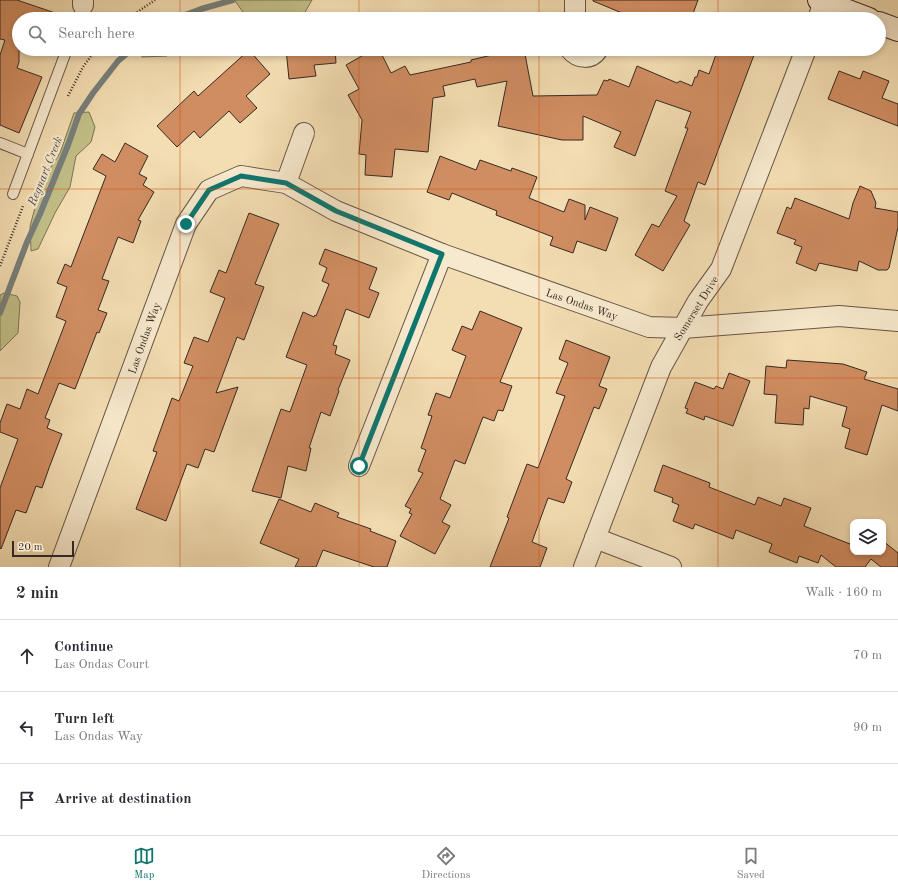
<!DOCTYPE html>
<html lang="en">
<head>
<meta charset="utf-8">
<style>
	body { margin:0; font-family:"Old Standard TT",serif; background:#f7f7f7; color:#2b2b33 }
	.controls { position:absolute; right:12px; bottom:12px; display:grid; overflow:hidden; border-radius:8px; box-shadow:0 2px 6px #0003 }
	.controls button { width:36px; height:36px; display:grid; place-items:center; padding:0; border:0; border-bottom:1px solid #e1e1e2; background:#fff; color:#2b2b33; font:20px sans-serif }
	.scale { position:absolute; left:12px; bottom:10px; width:62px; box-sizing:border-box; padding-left:4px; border:2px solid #372923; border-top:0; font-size:11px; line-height:14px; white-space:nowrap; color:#372923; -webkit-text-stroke:3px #f7e9cd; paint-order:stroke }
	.stop { position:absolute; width:12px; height:12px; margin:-9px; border:3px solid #0f766e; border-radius:50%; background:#fff }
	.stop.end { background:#0f766e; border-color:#fff; box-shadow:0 1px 4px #0008 }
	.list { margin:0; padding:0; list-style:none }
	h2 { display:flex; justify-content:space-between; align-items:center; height:52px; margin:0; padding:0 16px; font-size:17px }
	h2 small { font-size:13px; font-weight:400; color:#7c7c81 }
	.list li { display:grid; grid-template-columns:26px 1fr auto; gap:12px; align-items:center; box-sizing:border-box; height:72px; padding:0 16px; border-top:1px solid #e1e1e2 }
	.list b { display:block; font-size:15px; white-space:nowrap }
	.list p { margin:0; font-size:13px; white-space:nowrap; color:#7c7c81 }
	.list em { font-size:13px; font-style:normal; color:#7c7c81 }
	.icon { flex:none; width:22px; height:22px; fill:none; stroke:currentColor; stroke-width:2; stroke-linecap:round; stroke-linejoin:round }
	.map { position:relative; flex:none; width:898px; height:567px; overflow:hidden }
	.search { position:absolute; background:#fff; box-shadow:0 2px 6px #0003; left:12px; right:12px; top:12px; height:44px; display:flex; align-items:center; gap:10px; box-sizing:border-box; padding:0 14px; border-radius:22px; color:#7c7c81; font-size:15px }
	.sheet { height:268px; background:#fff }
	nav { display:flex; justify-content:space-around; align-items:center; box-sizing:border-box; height:56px; border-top:1px solid #e1e1e2; background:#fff; font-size:11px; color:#7c7c81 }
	nav a { display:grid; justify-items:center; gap:2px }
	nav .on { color:#0f766e }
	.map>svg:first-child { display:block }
</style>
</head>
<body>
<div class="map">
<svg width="898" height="567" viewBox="0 0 898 567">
	<rect width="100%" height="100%" fill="#f3ddb2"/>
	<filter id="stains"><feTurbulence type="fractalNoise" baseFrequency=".005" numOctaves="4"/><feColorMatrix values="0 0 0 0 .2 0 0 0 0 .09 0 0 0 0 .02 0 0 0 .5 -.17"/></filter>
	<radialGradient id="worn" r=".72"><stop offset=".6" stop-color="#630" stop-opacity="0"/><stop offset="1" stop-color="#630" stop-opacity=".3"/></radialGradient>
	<g fill="#c2bf87" stroke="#7c7455">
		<polygon points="237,0 312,0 304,14 287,19 248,19 235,1"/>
		<polygon points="141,49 166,49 167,56 142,57"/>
		<polygon points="89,112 95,127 91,142 76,156 70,187 55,213 38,249 31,251 30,226 43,179 60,153 74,113"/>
		<polygon points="4,293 17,296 20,302 18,333 0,351 0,295"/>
	</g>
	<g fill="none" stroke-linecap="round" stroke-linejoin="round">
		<g stroke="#777f7c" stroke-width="6">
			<polyline points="175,19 201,9 233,0"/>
			<polyline points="0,313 27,242 40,214 68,145 79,114 93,93 118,61 132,49"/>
		</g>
	</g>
	<g fill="#d08d62" stroke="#372923">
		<polygon points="0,0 17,0 64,16 64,19 19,19 19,62 17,68 42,77 19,133 0,125 0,55 5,40 0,39"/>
		<polygon points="593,0 698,0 691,19 620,19 622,13 593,1"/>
		<polygon points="286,49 335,49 336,63 314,65 316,76 289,79"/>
		<polygon points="374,49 379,49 391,73 405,66 410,75 471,62 471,60 517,49 524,49 533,96 597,95 604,80 608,81 609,79 629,87 637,66 677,83 680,81 692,86 695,77 697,77 699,70 709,74 718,49 754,49 752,54 754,55 705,185 698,182 684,221 690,225 663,271 635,255 652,224 659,227 677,196 665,191 688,128 685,128 691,112 656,100 635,156 614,147 621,132 583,116 583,140 562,140 498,126 507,81 477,87 475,79 443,86 445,96 433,98 428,152 395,149 392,177 365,175 366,155 359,154 362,120 348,95 359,89 346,65"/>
		<polygon points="249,50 270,74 246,96 257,108 240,123 229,111 200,138 194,131 177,147 157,126 194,91 198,96"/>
		<polygon points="839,71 860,79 863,71 889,81 882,98 898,104 898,126 828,99"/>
		<polygon points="125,143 148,156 139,174 147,178 143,185 154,192 138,220 141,221 133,243 118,237 102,279 109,281 98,310 107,313 99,333 97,332 75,389 59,383 45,418 50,420 47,428 62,434 49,468 42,488 36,486 26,513 16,510 1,549 0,548 0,488 18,439 0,432 0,423 7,404 20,409 27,389 38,394 66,321 56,317 67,287 57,283 65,264 71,267 106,176 93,169 102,154 115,162"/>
		<polygon points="440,156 476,170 480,160 511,171 512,168 537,177 529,198 564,212 569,199 585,205 585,220 590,207 618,218 606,251 577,241 573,253 550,245 553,237 496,215 497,211 452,193 449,200 427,192"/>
		<polygon points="860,186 871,191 876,203 875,208 898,212 898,227 889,268 887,270 878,270 859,261 857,271 819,263 816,271 796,263 802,247 794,244 796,240 777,233 787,207 791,209 795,198 849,219 853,203"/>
		<polygon points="249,213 279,224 255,284 264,287 244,340 237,337 216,393 238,387 214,452 205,449 198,468 187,464 166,521 136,509 157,452 153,451 172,398 179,401 193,366 184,363 194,337 208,342 225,298 210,292 219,270 226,273"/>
		<polygon points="325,249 377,268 369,289 379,293 369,318 346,309 333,345 337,346 335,354 350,360 338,390 339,391 330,416 321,412 309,448 311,448 306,471 288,466 281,498 252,491 281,409 290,412 307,365 286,357 303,312 314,317 315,315 316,316 329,284 322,281 327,268 319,264"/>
		<polygon points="480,311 522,328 500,382 512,386 503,411 498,410 494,421 483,417 465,464 455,460 440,499 451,505 442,522 450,526 435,554 400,536 412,514 409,513 411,509 405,506 423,473 418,471 426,450 421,448 432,416 428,415 436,393 450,398 466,356 452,350 462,326 472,330"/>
		<polygon points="566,340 610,357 599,386 607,389 599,409 594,407 566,479 572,482 564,503 548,498 532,542 547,548 540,567 490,567 509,518 507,517 527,464 538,468 565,396 556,393 568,363 559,359"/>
		<polygon points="787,360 843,364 867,372 864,379 898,389 898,411 882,405 867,455 845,448 850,429 842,426 847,407 810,396 809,409 804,408 803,425 775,423 777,395 764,394 766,366 786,368"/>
		<polygon points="729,373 750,381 733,426 705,416 704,420 686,413 688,409 685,408 695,382 714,389 716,386 723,389"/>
		<polygon points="663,465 710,483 709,487 755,505 758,497 781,506 784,498 811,508 804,526 850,544 853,540 853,552 883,552 883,541 898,553 898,567 881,567 871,559 865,567 836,567 821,555 818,563 799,556 797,563 769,552 772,544 736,530 733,539 695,524 693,529 673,521 679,505 672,502 673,498 654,491"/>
		<polygon points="279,499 311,512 315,503 339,513 337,517 371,529 370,531 396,541 387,567 374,567 323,550 316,567 295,567 299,559 260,543"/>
	</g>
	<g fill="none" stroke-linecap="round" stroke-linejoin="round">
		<g stroke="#665647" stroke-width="12">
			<g id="lane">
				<polyline points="78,19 83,5"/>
				<polyline points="0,143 28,154"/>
				<polyline points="13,194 67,49"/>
			</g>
		</g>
		<g stroke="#665647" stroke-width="22">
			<g id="street">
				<polyline points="83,5 83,0"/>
				<polyline points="575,19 575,0"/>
				<polyline points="818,19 824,2"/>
				<path d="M570,49c8,10 21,11 28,0"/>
				<polyline points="286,183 304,133"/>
				<polyline points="359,466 442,254"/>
				<polyline points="595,538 671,567"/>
				<polyline points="59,567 186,224 209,190 241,176 286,183 336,211 442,254 649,327 683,328 839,316 898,321"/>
				<polyline points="584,567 661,367 698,301 721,269 806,49"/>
			</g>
		</g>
		<g stroke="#372923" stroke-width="24">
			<g id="secondary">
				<polyline points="819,0 869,19"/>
				<polyline points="879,23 898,30"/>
			</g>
		</g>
		<g stroke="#372923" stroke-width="2.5" stroke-dasharray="1 2" stroke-linecap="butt">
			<polyline points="127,19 155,0"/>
			<polyline points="68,96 83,67 96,49"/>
			<polyline points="0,266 23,206"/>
		</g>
		<use href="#lane" stroke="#f7e9cd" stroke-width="10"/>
		<use href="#street" stroke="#f7e9cd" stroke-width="20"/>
		<use href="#secondary" stroke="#f7e9cd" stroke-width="22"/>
	</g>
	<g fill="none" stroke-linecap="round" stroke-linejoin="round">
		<polyline stroke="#0f766e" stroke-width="5" points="186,224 209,190 241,176 286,183 336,211 442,254 359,466"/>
	</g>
	<path fill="none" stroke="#d6540e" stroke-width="1" stroke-opacity="0.55" d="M180,0v19M359,0v19M539,0v19M718,0v19M180,49v518M359,49v518M539,49v518M718,49v518M0,189h898M0,378h898"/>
	<g text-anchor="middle" stroke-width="4" stroke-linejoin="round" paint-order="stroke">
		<g font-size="11" fill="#372923" stroke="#f7e9cd">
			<text transform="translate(582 304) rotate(19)" y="4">Las Ondas Way</text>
			<text transform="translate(696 308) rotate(-58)" y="4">Somerset Drive</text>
			<text transform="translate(144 338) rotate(-70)" y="4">Las Ondas Way</text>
		</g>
		<g font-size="12" font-style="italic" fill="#524d48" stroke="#f7e9cd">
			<text transform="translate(45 171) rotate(-68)" y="4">Regnart Creek</text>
		</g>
	</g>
	<rect width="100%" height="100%" filter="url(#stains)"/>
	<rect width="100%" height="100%" fill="url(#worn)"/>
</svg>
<div class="controls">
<button><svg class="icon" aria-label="layers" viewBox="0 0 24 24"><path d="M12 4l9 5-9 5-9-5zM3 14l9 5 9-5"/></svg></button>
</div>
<div class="scale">20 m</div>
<div class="stop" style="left:359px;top:466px"></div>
<div class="stop end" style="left:186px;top:224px"></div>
<div class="search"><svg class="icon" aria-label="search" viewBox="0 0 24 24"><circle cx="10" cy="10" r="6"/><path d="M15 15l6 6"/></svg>Search here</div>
</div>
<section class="sheet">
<h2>2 min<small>Walk · 160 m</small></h2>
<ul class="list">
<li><svg class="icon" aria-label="ahead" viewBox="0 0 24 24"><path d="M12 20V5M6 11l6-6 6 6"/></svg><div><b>Continue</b><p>Las Ondas Court</p></div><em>70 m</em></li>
<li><svg class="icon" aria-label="left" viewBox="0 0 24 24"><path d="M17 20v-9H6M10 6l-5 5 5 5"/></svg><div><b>Turn left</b><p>Las Ondas Way</p></div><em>90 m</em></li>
<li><svg class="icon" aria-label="arrive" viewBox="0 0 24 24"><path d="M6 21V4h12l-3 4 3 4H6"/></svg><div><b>Arrive at destination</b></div></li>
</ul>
</section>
<nav>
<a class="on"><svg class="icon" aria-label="map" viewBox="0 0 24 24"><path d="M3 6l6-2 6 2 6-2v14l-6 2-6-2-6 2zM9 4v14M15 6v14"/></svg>Map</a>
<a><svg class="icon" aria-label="directions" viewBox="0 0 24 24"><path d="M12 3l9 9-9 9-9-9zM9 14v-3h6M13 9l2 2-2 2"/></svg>Directions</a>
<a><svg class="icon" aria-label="saved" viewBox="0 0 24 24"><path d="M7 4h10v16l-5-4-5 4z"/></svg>Saved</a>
</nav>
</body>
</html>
